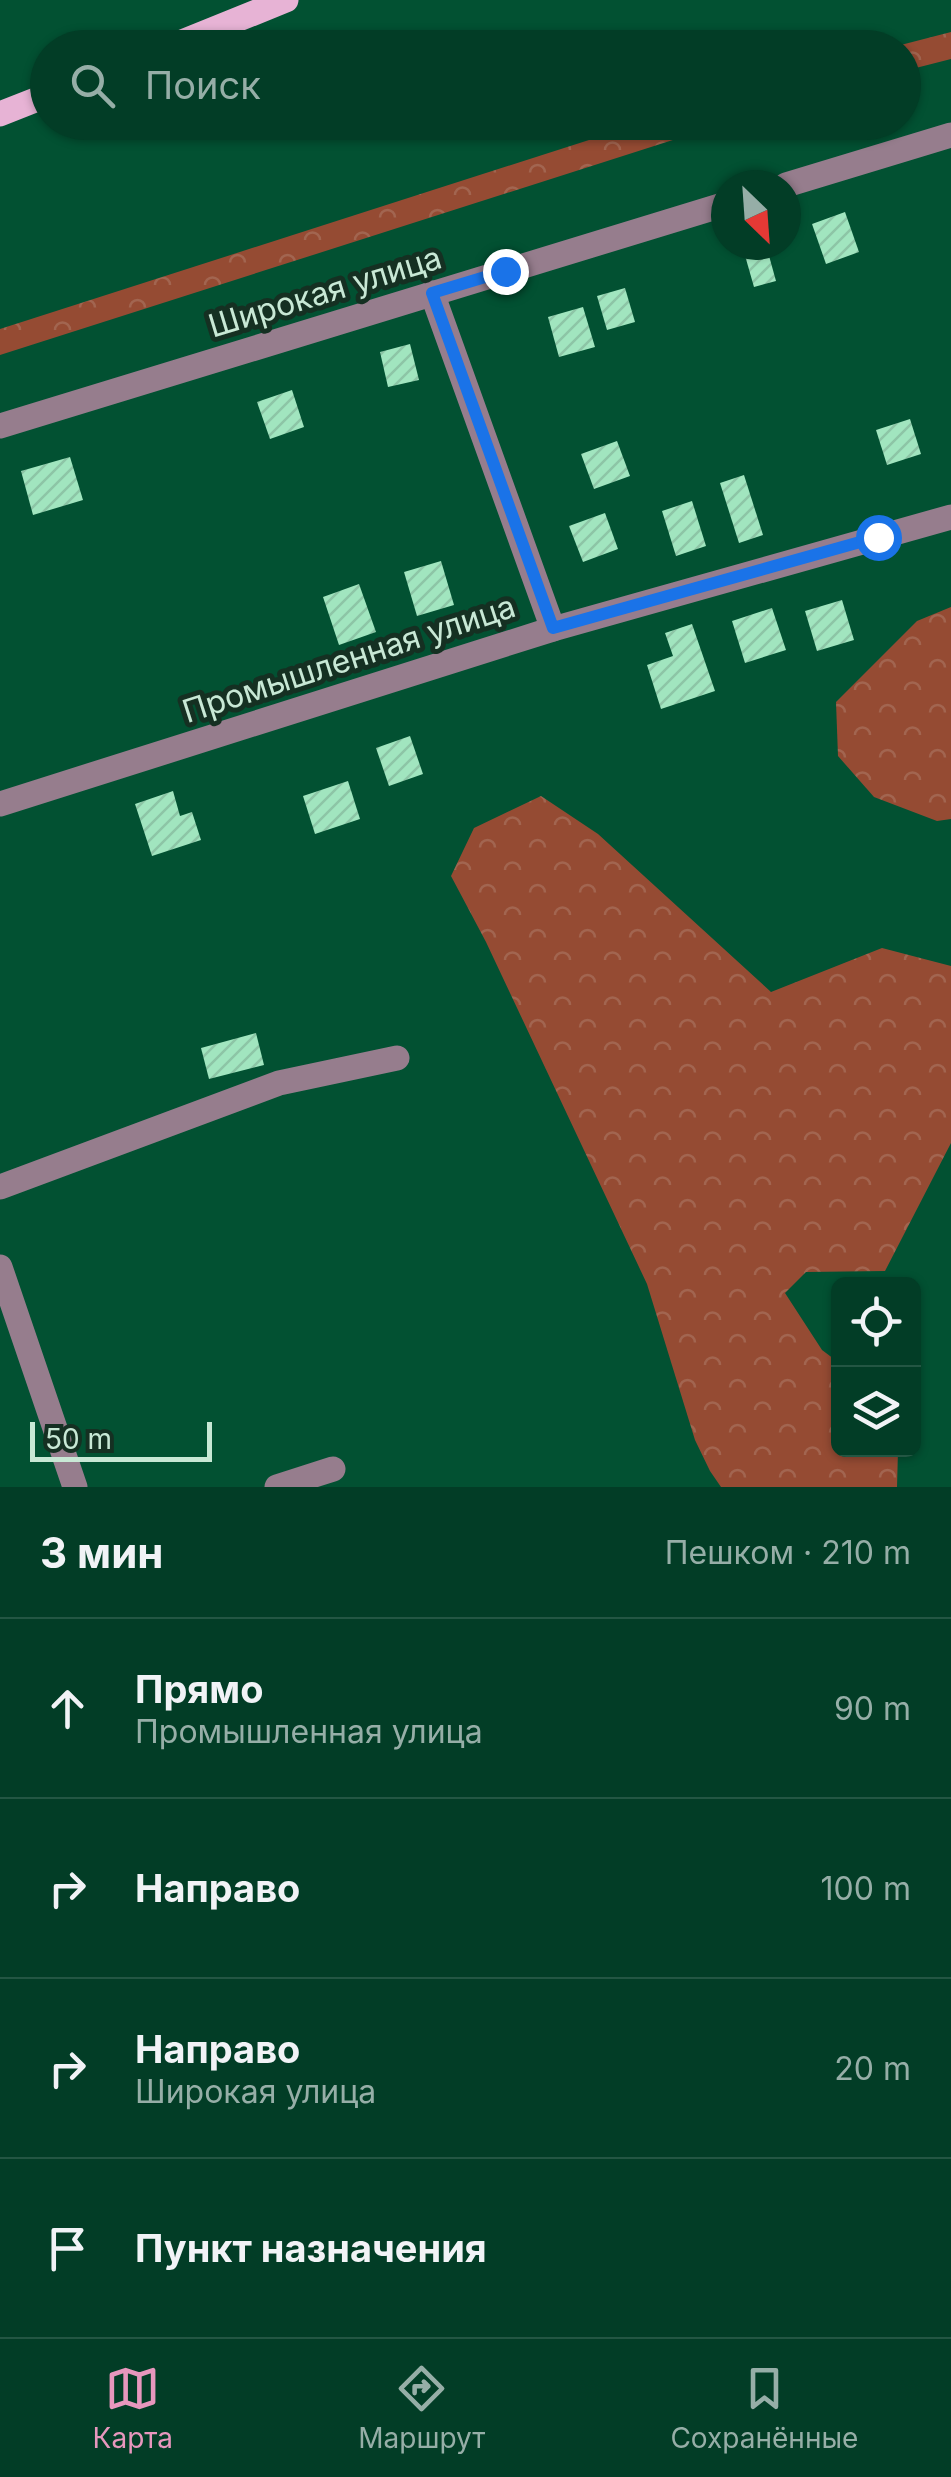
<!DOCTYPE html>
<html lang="ru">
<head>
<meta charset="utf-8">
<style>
	body { margin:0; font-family:Inter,sans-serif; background:#104832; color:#f1f3f6 }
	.controls { position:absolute; right:30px; bottom:30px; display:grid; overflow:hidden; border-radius:15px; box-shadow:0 2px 8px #0004 }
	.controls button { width:90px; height:90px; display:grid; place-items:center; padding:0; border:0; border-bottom:2px solid #235643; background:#023d26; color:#f1f3f6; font:50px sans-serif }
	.compass { position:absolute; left:711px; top:170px; width:90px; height:90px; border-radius:50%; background:#023d26; box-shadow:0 2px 8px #0004; rotate:155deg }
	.scale { position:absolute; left:30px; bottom:25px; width:182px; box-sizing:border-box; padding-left:10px; border:5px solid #c8e8d5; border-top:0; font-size:28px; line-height:35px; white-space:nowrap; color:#c8e8d5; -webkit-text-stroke:8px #153022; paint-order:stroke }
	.stop { position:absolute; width:30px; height:30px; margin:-22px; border:8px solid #1a73e8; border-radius:50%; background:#fff }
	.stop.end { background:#1a73e8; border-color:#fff; box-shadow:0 2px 10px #0008 }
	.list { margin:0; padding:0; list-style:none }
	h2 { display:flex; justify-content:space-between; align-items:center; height:130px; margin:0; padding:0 40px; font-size:42px }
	h2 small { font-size:32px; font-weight:400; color:#96aea7 }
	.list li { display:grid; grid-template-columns:65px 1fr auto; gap:30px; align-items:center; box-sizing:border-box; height:180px; padding:0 40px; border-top:2px solid #235643 }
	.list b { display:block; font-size:38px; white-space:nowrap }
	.list p { margin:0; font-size:32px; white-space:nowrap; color:#96aea7 }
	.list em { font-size:32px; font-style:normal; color:#96aea7 }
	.icon { flex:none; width:55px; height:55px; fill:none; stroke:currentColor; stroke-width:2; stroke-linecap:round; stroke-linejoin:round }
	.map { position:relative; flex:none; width:951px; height:1487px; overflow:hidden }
	.search { position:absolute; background:#023d26; box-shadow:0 2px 8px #0004; left:30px; right:30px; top:30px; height:110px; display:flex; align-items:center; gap:25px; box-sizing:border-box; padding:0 35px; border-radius:55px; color:#96aea7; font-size:38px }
	.sheet { height:850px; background:#023d26 }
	nav { display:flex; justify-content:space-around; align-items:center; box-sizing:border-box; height:140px; border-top:2px solid #235643; background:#023d26; font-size:28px; color:#96aea7 }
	nav a { display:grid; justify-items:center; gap:5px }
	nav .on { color:#e797bd }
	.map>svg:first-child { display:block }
</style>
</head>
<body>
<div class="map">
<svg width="951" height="1487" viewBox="0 0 951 1487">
	<defs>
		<pattern id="forest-crowns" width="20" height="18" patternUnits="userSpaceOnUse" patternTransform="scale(2.5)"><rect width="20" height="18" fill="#954b33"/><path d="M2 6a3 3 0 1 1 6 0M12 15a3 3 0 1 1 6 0" fill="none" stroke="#a26550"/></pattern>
		<pattern id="building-hatch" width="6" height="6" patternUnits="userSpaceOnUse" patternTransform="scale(2.5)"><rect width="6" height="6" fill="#a1e5bf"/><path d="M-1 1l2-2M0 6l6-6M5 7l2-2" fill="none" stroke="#8dc5a6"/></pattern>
	</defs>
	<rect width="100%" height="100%" fill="#025132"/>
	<g fill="url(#forest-crowns)">
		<polygon points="951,32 951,59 904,71 904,48 893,47"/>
		<polygon points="642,123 726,123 0,355 0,329"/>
		<polygon points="951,607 951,819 937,821 874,797 838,756 836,702 917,621"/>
		<polygon points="541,796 598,834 771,992 882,948 951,966 951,1143 885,1271 806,1272 785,1293 822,1350 838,1362 838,1450 898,1450 897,1487 721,1487 710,1471 695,1440 647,1284 486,942 451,876 474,828"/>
	</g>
	<g fill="url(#building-hatch)">
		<polygon points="845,212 859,252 826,264 812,224"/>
		<polygon points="742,245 766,245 776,281 754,287"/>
		<polygon points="625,288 635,322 607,330 597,296"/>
		<polygon points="583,307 595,347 559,357 548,317"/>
		<polygon points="410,344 419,380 388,387 380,352"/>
		<polygon points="292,390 304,427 270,439 257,402"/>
		<polygon points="910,419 921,454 887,465 876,430"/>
		<polygon points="617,441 630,476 594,489 581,454"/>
		<polygon points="70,457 83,500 33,515 21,471"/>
		<polygon points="744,475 763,535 739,543 720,483"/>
		<polygon points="692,501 706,546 676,556 662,511"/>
		<polygon points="605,513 618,549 583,562 569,526"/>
		<polygon points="441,561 454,605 417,616 404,572"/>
		<polygon points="359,584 376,632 339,645 323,597"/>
		<polygon points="842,600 854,640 817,651 805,611"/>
		<polygon points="772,608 786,650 745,663 732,621"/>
		<polygon points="692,624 715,691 661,709 647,665 673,656 665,633"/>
		<polygon points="410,736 423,774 389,786 376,748"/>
		<polygon points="348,781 360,819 315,834 303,796"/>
		<polygon points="173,791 180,816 192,812 201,840 152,856 135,804"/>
		<polygon points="256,1033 264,1065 209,1079 201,1048"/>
	</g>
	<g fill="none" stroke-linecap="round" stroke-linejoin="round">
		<g stroke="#967d8d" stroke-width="25">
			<polyline points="786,185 951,135"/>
			<polyline points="432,293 553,629"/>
			<polyline points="0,426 726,204"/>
			<polyline points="0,804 553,629 951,517"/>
			<polyline points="0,1187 279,1083 397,1058"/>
			<polyline points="0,1267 75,1487"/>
			<polyline points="277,1487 333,1469"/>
		</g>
		<g stroke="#e7b3d5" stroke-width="25">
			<polyline points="167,48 286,0"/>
			<polyline points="0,114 48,95"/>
		</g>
	</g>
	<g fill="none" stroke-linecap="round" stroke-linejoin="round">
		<polyline stroke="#1a73e8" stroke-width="12" points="505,271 432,293 553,628 878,537"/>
	</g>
	<g text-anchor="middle" stroke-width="10" stroke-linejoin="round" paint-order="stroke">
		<g font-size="32" fill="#c8e8d5" stroke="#153022">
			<text transform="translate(325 292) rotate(-17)" y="11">Широкая улица</text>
			<text transform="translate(349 659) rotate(-18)" y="11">Промышленная улица</text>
		</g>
	</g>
</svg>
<div class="controls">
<button><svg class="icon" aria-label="locate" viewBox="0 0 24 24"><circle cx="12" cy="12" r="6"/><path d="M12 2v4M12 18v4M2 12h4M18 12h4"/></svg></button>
<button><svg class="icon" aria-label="layers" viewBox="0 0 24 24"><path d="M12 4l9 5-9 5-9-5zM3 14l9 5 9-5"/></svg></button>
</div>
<svg class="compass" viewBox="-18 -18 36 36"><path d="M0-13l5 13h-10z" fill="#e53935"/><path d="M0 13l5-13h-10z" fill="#96aea7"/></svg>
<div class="scale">50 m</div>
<div class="stop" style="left:878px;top:537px"></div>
<div class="stop end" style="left:505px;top:271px"></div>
<div class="search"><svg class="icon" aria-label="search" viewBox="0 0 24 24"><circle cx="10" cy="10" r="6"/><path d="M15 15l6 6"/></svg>Поиск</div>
</div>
<section class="sheet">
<h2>3 мин<small>Пешком · 210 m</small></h2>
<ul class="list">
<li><svg class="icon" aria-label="ahead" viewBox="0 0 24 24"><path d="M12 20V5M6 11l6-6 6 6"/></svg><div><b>Прямо</b><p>Промышленная улица</p></div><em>90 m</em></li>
<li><svg class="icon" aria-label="right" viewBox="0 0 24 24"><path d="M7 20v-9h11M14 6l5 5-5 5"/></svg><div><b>Направо</b></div><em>100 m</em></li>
<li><svg class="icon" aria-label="right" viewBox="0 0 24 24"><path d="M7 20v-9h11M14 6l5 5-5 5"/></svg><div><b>Направо</b><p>Широкая улица</p></div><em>20 m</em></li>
<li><svg class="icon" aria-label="arrive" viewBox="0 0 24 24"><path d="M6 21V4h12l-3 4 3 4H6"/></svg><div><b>Пункт назначения</b></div></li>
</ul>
</section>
<nav>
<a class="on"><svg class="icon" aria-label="map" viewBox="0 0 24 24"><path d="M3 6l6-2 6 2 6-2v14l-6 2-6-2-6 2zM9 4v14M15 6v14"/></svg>Карта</a>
<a><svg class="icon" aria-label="directions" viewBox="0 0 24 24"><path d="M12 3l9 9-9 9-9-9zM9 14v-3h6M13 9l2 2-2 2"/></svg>Маршрут</a>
<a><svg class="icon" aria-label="saved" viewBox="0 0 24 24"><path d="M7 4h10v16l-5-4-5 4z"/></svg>Сохранённые</a>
</nav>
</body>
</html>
